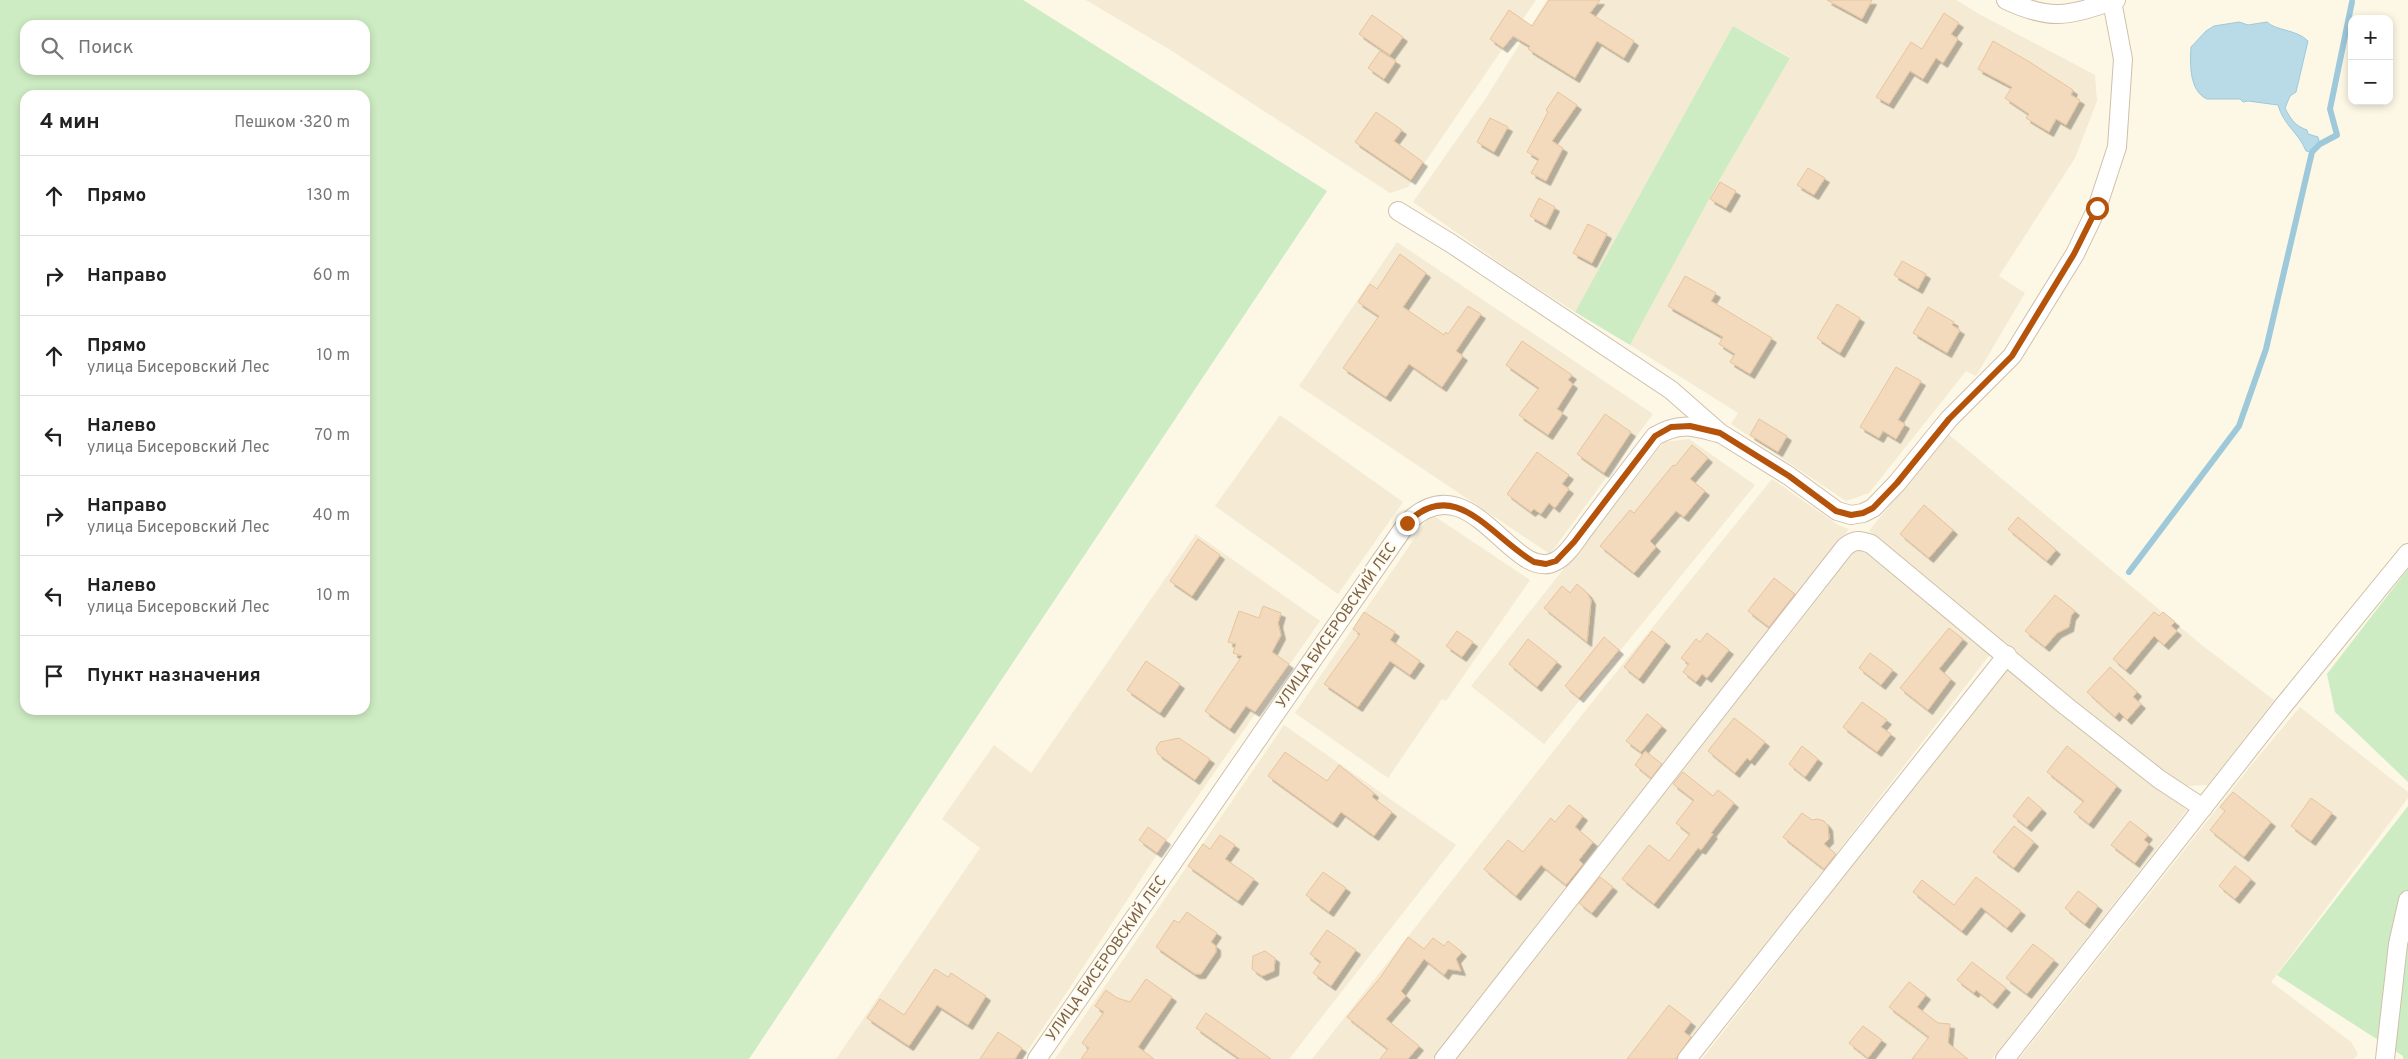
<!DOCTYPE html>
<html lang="ru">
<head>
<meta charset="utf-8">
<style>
	body { margin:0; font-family:Overpass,sans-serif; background:#f6f6f6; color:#222 }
	.controls { position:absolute; right:15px; top:15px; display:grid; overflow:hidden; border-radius:10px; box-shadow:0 2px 8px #0003 }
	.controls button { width:45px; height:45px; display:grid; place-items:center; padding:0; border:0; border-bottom:1px solid #e0e0e0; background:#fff; color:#222; font:25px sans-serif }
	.stop { position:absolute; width:15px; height:15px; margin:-11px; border:4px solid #b45309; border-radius:50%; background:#fff }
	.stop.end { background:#b45309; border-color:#fff; box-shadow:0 1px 5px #0008 }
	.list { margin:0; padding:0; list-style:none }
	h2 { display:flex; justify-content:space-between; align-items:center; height:65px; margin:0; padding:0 20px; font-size:21px }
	h2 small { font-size:16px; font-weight:400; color:#767676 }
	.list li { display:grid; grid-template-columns:32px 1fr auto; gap:15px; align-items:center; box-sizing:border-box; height:80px; padding:0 20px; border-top:1px solid #e0e0e0 }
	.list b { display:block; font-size:19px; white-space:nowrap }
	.list p { margin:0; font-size:16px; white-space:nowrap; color:#767676 }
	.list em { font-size:16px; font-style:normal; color:#767676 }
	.icon { flex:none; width:28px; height:28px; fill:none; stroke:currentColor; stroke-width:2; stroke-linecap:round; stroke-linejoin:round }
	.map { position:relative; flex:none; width:2408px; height:1059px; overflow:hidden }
	.search { position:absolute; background:#fff; box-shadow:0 2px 8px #0003; left:20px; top:20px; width:350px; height:55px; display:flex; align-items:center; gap:12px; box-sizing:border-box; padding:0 18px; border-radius:15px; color:#767676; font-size:19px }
	.panel { position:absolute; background:#fff; box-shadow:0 2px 8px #0003; left:20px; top:90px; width:350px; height:625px; border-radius:15px }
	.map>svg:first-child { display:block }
</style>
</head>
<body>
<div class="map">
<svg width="2408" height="1059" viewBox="0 0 2408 1059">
	<defs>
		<filter id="shadow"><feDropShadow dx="4.5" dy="4.5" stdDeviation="0" flood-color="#0004"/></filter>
	</defs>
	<rect width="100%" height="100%" fill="#fdf7e5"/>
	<g fill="#f5ead3">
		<polygon points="1086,0 1536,0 1408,187 1390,193 1172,51"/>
		<polygon points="1547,0 1956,0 1979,14 2095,75 2097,101 2075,158 1999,276 2025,293 1976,376 1966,371 1869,493 1846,501 1731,424 1738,413 1630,345 1720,179 1790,57 1733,26 1575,312 1520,277 1413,202 1486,98"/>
		<polygon points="1397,242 1653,414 1550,554 1299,386"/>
		<polygon points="1280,415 1403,502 1338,594 1215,506"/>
		<polygon points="1947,433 2203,646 2274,700 2208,785 2184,786 2126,744 1869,531"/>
		<polygon points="1689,439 1755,485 1544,744 1471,686 1664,442"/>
		<polygon points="1772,479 1838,525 1849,529 1433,1059 1312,1059 1577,721"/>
		<polygon points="1431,514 1530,580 1446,701 1442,699 1388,778 1295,713"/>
		<polygon points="1196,534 1320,621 1154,859 1057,1007 1022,1059 836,1059 980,848 942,819 994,745 1031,773"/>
		<polygon points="1867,550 1991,653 1678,1059 1456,1059 1855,551"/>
		<polygon points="2007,668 2187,810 1992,1059 1702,1059"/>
		<polygon points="2300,707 2408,792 2408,798 2271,982 2351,1042 2358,1054 2354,1059 2019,1059 2253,763"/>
		<polygon points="1284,725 1456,845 1289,1059 1055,1059"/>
	</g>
	<g fill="#ceecc3" fill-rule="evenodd">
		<path d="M0,0h1023l304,191 -578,868h-749zM25,25h340v45h-340zM25,95h340v615h-340z"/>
		<polygon points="1733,26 1790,58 1720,179 1630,345 1575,312"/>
		<polygon points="2408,569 2408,782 2335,712 2327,674"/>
		<polygon points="2408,806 2408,1059 2403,1059 2403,1056 2277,975"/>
	</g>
	<path fill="#b9dbe8" stroke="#9ec9da" d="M2239,22l9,3 19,-3c9,9 29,7 41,19l-12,51 -6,4 -5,12c5,10 10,18 22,22l1,4 10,3 2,7 -8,8 -6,-1c-7,-18 -22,-25 -28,-46l-30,-4 -5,1 -3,-3h-33c-18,-8 -17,-36 -16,-52l15,-16 8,-5z"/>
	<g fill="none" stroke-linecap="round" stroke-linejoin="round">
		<polyline stroke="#9ec9da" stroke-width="6" points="2129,572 2239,426 2266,349 2312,152 2320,144 2337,135 2330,109 2352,2"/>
	</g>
	<g fill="#f4dabc" stroke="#e7c39b" filter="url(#shadow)">
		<polygon points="1549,0 1600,0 1590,13 1634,41 1624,58 1597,41 1575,78 1528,49 1530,46 1513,36 1503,48 1490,39 1509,10 1532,26"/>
		<polygon points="1827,0 1872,0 1862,19"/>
		<polygon points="1944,13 1959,23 1951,34 1958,39 1943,63 1936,58 1923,79 1910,71 1889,104 1876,97 1911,42 1922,49"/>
		<polygon points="1372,15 1403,37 1390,55 1359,34"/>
		<polygon points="1993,41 2028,61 2073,90 2071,95 2080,100 2066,125 2056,119 2049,132 2026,118 2029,114 2005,98 2012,87 1978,69"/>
		<polygon points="1380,51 1396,61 1384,79 1368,68"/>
		<polygon points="1558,92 1577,105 1552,141 1563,148 1546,181 1531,173 1539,159 1527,152 1548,112 1546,110"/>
		<polygon points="1376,112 1402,130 1394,141 1423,162 1411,180 1355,142"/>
		<polygon points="1490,118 1508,127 1494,152 1477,142"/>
		<polygon points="1808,168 1825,178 1814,195 1797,185"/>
		<polygon points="1720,182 1736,191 1726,208 1710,199"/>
		<polygon points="1539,198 1555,207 1546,225 1530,216"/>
		<polygon points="1588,224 1607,234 1592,263 1573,253"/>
		<polygon points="1400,254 1426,273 1403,307 1444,335 1446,332 1448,334 1468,306 1481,314 1456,351 1463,356 1442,387 1409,364 1386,397 1343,368 1379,316 1358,302 1370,284 1377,289"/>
		<polygon points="1902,261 1926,274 1918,289 1894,275"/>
		<polygon points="1685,276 1716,293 1711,301 1772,338 1750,374 1730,362 1735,354 1719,344 1723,337 1668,306"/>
		<polygon points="1837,304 1860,318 1840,353 1817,338"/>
		<polygon points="1928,307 1954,322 1952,325 1960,330 1947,353 1913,333"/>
		<polygon points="1522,341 1572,375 1568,380 1573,384 1557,409 1563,413 1548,435 1519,415 1539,388 1506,365"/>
		<polygon points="1896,367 1921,381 1898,420 1905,424 1896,439 1883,431 1879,438 1860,427"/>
		<polygon points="1605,414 1631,432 1604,473 1577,454"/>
		<polygon points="1759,419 1787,436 1778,452 1750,435"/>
		<polygon points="1692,445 1708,458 1690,479 1705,491 1684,517 1676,511 1650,541 1656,547 1634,573 1600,546 1630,510 1634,513 1673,465 1675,466"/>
		<polygon points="1537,452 1569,475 1562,484 1569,489 1555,508 1549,503 1541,514 1534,509 1531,512 1507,494"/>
		<polygon points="1924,505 1953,530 1929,558 1900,534"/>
		<polygon points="2018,517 2056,550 2047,561 2008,529"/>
		<polygon points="1198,539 1220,555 1192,596 1170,581"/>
		<polygon points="1774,578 1795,594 1769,627 1748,611"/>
		<polygon points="1577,584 1587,593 1591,600 1587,642 1544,608 1562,586 1570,593"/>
		<polygon points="2055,595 2075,611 2071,616 2069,627 2057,633 2045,647 2025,631"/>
		<polygon points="1263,606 1281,613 1278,623 1281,635 1272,652 1289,664 1255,712 1246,706 1230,729 1205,711 1242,656 1233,653 1236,644 1228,642 1239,611 1259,618"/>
		<polygon points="1364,612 1395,632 1390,640 1420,661 1410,675 1390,661 1358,707 1324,684 1360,634 1353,629"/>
		<polygon points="2154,612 2159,616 2163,612 2175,622 2171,626 2177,631 2164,645 2154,636 2126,670 2113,659"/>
		<polygon points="1949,628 1963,639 1939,669 1951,679 1928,710 1900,688"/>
		<polygon points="1457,631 1473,642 1462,657 1446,646"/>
		<polygon points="1652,631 1666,642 1639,679 1624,667"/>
		<polygon points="1707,633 1729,650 1707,678 1702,674 1696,682 1683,672 1689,664 1681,658 1696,639 1700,642"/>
		<polygon points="1604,637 1619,650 1579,698 1565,686"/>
		<polygon points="1528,639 1557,662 1537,687 1509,664"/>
		<polygon points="1870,653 1893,670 1881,685 1859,668"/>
		<polygon points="1146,661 1180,684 1160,713 1127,690"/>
		<polygon points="2110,667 2137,692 2133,697 2141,704 2127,720 2119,712 2115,717 2087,692"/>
		<polygon points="1862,702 1887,720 1881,727 1891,734 1877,752 1843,727"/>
		<polygon points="1647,714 1662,726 1641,752 1626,741"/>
		<polygon points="1734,718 1765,742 1750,761 1747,758 1735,773 1708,751"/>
		<polygon points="1179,738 1210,759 1195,780 1158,754 1156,748 1160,742"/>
		<polygon points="1802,746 1818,759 1805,777 1789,764"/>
		<polygon points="2067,746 2117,786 2089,824 2074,812 2084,801 2047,772"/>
		<polygon points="1645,751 1662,764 1651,778 1635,765"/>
		<polygon points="1285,752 1327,781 1339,765 1374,793 1372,797 1392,812 1374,836 1341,812 1333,823 1268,776"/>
		<polygon points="1683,772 1713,796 1718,790 1734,803 1711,833 1713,834 1701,850 1698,848 1654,904 1622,879 1649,845 1669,861 1690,834 1676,823 1694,800 1673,784"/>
		<polygon points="2233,792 2271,822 2244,857 2210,830 2225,811 2220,807"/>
		<polygon points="2028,797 2042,809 2027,827 2013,816"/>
		<polygon points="2311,798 2332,813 2311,841 2291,826"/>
		<polygon points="1569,805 1583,816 1575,827 1593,842 1579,860 1583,864 1566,885 1541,865 1516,896 1484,869 1508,840 1523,852 1551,818 1555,822"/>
		<polygon points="1802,813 1812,820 1818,819 1824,821 1828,826 1829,839 1824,844 1836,854 1824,869 1783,837"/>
		<polygon points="2130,821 2148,835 2144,840 2149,844 2135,863 2111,845"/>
		<polygon points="2014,826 2034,842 2014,868 1993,852"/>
		<polygon points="1148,827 1166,840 1157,853 1139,840"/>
		<polygon points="1220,835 1235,845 1225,859 1254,879 1238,901 1188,866 1203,844 1210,849"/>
		<polygon points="2235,866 2251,879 2235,899 2219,886"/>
		<polygon points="1323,872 1346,888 1329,912 1306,895"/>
		<polygon points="1600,877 1613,887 1592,913 1579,903"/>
		<polygon points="1976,877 2021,911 2007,928 1981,907 1962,931 1913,892 1922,880 1954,905"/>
		<polygon points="2078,891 2098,906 2085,924 2065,908"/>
		<polygon points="1187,912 1217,933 1211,942 1216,946 1216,952 1201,974 1195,974 1156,947 1174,920 1179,923"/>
		<polygon points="1327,930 1356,950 1331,986 1313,973 1321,962 1310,954"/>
		<polygon points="1408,937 1424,949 1433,938 1444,946 1448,941 1462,952 1456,959 1461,971 1448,969 1444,975 1424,959 1401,991 1406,996 1386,1019 1419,1046 1408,1059 1380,1059 1388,1049 1347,1017 1380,978"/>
		<polygon points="2033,944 2054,960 2027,994 2006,978"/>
		<polygon points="1265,951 1275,958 1274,971 1262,976 1252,969 1253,956"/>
		<polygon points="1972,962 2006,988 1993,1004 1976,990 1974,993 1957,980"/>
		<polygon points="935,969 948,977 951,973 986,996 968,1025 937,1005 909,1046 867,1018 880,999 904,1015"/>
		<polygon points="1146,979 1172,997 1138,1047 1154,1059 1081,1059 1089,1048 1082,1043 1104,1012 1095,1006 1106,990 1117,998 1130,1002"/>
		<polygon points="1909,982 1926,995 1917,1007 1938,1023 1950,1024 1948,1043 1968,1059 1912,1059 1929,1037 1889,1007"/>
		<polygon points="1669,1005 1691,1022 1684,1032 1691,1037 1676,1059 1627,1059"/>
		<polygon points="1206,1013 1236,1034 1271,1059 1240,1059 1196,1028"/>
		<polygon points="1863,1026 1882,1040 1868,1058 1849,1043"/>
		<polygon points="998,1032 1022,1048 1015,1059 980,1059"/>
	</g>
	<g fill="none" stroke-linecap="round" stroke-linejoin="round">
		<g stroke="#cfc0ab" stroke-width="20">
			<g id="street">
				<path d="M2006,0c47,22 63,15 110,0"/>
				<polyline points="1398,211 1452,244 1671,390 1720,433 1789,476 1837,511 1851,515 1863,513 1873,508 1897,483 1949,419 2012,356 2075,254 2097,208 2117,147 2123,59 2112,1"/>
				<path d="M1037,1059l370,-536c64,-64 106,63 149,38 12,-6 22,-24 30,-34 23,-31 46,-61 69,-91 25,-14 36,-10 63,-3"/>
				<path d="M1444,1059l401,-512c10,-8 15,-7 26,-3l195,162 93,73 44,29"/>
				<polyline points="1687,1059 2007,655"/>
				<polyline points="2005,1059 2283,706 2408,553"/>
				<polyline points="2385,1059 2398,944 2408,900"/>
			</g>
		</g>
		<use href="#street" stroke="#fff" stroke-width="18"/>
	</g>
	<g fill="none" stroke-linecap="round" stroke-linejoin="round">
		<path stroke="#b45309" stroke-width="6" d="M1407,523c48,-48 84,14 127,39l12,2 10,-3 18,-19 81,-106 16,-9 19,-1 30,7 69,43 47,35 15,4 12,-2 10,-5 24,-25 52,-64 63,-63 62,-102 23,-46"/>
	</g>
	<g text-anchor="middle" stroke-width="4" stroke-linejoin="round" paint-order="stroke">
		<g font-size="15" fill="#786049" stroke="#fffaec">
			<text transform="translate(1336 625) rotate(-55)" y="5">УЛИЦА БИСЕРОВСКИЙ ЛЕС</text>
			<text transform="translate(1106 958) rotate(-55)" y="5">УЛИЦА БИСЕРОВСКИЙ ЛЕС</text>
		</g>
	</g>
</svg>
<div class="controls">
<button>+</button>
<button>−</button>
</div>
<div class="stop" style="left:2097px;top:208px"></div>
<div class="stop end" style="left:1407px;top:523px"></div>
<div class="search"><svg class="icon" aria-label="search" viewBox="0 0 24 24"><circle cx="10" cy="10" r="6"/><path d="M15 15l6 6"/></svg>Поиск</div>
<section class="panel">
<h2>4 мин<small>Пешком · 320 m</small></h2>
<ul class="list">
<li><svg class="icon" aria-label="ahead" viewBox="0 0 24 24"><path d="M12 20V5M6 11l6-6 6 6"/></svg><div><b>Прямо</b></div><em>130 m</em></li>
<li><svg class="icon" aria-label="right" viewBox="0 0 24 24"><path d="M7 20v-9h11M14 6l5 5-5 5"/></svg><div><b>Направо</b></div><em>60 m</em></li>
<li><svg class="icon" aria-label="ahead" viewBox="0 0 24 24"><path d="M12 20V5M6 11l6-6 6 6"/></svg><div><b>Прямо</b><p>улица Бисеровский Лес</p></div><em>10 m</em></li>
<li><svg class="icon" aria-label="left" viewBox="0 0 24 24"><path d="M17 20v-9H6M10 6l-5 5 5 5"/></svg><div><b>Налево</b><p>улица Бисеровский Лес</p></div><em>70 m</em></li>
<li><svg class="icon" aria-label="right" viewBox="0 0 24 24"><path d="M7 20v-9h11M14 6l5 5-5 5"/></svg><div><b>Направо</b><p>улица Бисеровский Лес</p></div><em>40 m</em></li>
<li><svg class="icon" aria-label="left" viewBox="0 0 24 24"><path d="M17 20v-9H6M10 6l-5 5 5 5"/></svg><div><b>Налево</b><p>улица Бисеровский Лес</p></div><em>10 m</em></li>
<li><svg class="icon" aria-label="arrive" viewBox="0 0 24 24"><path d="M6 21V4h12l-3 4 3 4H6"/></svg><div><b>Пункт назначения</b></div></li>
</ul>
</section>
</div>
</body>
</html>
